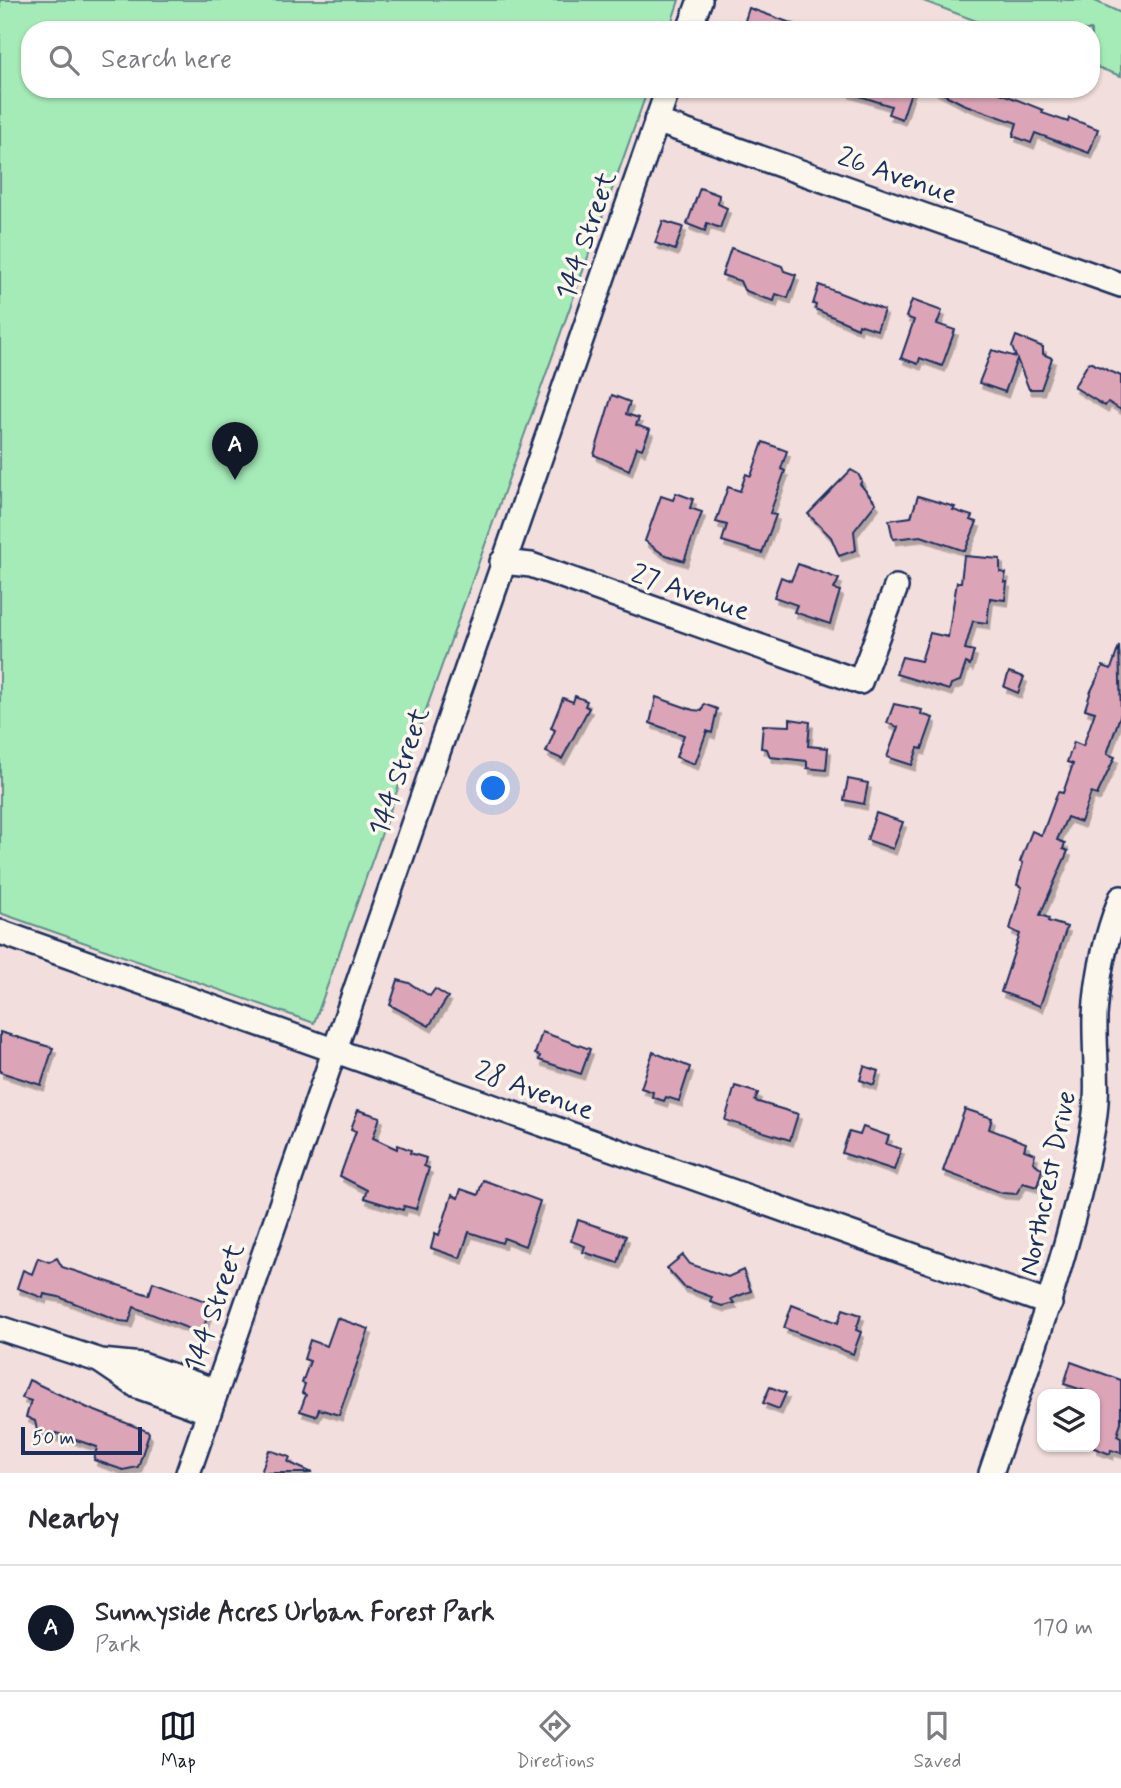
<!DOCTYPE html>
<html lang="en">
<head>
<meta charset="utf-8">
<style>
	body { margin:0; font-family:Mynerve,sans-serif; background:#f7f7f7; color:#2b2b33 }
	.controls { position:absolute; right:21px; bottom:21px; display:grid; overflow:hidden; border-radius:14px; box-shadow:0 2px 5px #0004 }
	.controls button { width:63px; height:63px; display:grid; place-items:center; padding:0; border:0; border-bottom:2px solid #e1e1e2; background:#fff; color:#2b2b33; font:35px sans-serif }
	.scale { position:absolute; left:21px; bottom:18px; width:121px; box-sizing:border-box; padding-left:7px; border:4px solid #1b2f5e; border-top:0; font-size:19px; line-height:24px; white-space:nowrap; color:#1b2f5e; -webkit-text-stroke:5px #fbf7ec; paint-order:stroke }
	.you { position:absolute; left:494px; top:789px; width:24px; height:24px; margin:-18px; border:5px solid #fff; border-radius:50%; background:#1a73e8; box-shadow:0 0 0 10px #1a73e833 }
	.badge { display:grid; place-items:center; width:46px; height:46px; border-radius:50%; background:#111827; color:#fff; font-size:23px; font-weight:700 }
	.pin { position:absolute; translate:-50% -58px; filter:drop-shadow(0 2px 4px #0008) }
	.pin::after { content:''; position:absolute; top:37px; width:24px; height:21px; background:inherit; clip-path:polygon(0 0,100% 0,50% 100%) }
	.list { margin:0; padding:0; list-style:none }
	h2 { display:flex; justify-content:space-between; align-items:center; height:91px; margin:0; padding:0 28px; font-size:30px }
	h2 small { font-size:23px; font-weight:400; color:#7c7c81 }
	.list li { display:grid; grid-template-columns:46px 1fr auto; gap:21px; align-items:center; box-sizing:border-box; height:126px; padding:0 28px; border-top:2px solid #e1e1e2 }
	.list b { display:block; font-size:26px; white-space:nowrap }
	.list p { margin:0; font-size:23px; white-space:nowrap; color:#7c7c81 }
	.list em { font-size:23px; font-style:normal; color:#7c7c81 }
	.icon { flex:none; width:38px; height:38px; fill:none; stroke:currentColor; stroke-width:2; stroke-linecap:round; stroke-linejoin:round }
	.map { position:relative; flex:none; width:1121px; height:1473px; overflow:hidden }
	.search { position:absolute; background:#fff; box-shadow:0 2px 5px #0004; left:21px; right:21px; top:21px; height:77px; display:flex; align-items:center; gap:18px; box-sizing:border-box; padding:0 24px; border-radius:28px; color:#7c7c81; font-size:26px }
	.sheet { height:217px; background:#fff }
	nav { display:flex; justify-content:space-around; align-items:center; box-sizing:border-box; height:98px; border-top:2px solid #e1e1e2; background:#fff; font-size:19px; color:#7c7c81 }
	nav a { display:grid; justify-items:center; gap:4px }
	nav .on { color:#111827 }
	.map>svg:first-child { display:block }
</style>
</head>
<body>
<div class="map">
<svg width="1121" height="1473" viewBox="0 0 1121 1473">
	<defs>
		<filter id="shadow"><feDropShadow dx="3" dy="5.5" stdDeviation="0" flood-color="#0004"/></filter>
	</defs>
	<rect width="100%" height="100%" fill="#f2dedc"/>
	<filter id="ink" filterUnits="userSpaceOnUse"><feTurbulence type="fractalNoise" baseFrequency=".0143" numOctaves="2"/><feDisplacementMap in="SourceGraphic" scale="14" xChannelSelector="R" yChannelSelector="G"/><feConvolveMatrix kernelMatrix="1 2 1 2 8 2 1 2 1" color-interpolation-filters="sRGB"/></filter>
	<g filter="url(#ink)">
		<g fill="#a5ebb8" stroke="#608d8b" stroke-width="2">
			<polygon points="0,0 679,0 669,30 30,30 30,89 648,89 314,1023 0,913"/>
			<polygon points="921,0 1093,0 1121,13 1121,76 1091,65 1091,30 1000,30"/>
		</g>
		<g fill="#dca5b7" stroke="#1b2f5e" stroke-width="2" filter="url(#shadow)">
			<polygon points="749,8 805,28 804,30 742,30"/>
			<polygon points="847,89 912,89 902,119 888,114 891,106 847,92"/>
			<polygon points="934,89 990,89 1043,110 1042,113 1068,122 1069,118 1098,129 1089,153 1035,133 1031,143 1013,136 1017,123 963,104"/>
			<polygon points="700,188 719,195 718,204 727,208 720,228 707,223 705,231 687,224"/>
			<polygon points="663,221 683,227 675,250 655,243"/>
			<polygon points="731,248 782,266 784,271 796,275 788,298 776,294 774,301 761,297 744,290 740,281 722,275"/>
			<polygon points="819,285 884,310 877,330 859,324 858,328 815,309 816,305 813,304"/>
			<polygon points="912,300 942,311 937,324 955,330 942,366 920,358 918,364 901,358 914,320 906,317"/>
			<polygon points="1016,336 1043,347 1043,354 1052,358 1041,389 1029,389 1017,359 1005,392 979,383 992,350 1016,357 1012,347"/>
			<polygon points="1089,362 1121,376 1121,410 1108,402 1105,406 1074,387"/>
			<polygon points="612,395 630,402 626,414 639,418 636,425 650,430 642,449 637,447 629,470 594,455"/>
			<polygon points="763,442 787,451 781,469 785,471 770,513 776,515 762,553 722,541 727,525 716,522 728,487 740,491 746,474 751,476"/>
			<polygon points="851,470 858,474 862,481 860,484 876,503 854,531 856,550 839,556 831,537 808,514"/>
			<polygon points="676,493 693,499 690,508 702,512 684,561 663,554 645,541 661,496 673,500"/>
			<polygon points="918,496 955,507 953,510 972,516 970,520 977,522 965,551 921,536 893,539 889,520 911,517"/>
			<polygon points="964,556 1000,559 1000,572 1006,573 1004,582 1007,582 1005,600 990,598 987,623 973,621 965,649 974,651 970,665 966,663 960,681 951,684 949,690 896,674 902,657 921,661 930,633 948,637 957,582 961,582"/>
			<polygon points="798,564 839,579 834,589 840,591 830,624 794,612 797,605 774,597 781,577 791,581"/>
			<polygon points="1119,646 1121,713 1107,754 1115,757 1097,795 1091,793 1081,822 1067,817 1057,840 1065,843 1063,849 1068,851 1040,915 1049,918 1048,921 1067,927 1040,1006 1001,992 1020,934 1010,929 1022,887 1017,885 1023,863 1020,862 1032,831 1041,835 1043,832 1058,792 1063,793 1073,764 1067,762 1074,742 1083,746 1095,712 1085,709 1091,691 1103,666 1111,669"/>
			<polygon points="1009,672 1024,677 1018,693 1004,687"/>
			<polygon points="575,696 587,701 585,706 589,708 562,759 546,752 555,730 551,728 563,698 573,702"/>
			<polygon points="656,697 693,710 702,711 704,704 717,709 712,733 707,731 695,764 676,757 684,735 650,723"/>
			<polygon points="894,704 922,710 921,714 933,718 922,749 918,748 912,765 887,757 898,727 887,723"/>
			<polygon points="790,719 810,722 808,746 828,748 826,770 807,768 807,761 770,757 767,749 761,748 763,725 790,726"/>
			<polygon points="848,779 868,783 864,804 844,800"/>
			<polygon points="876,813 903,822 893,849 867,840"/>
			<polygon points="398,980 409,983 430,996 435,989 448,997 429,1026 390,1005"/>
			<polygon points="0,1032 53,1048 41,1085 0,1072"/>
			<polygon points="542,1032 590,1049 581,1074 539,1060 540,1056 535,1054"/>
			<polygon points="653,1052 690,1067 679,1101 666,1097 664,1101 652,1097 653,1092 641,1088"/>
			<polygon points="864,1066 878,1071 874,1085 860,1080"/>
			<polygon points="735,1086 758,1093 755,1101 798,1114 790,1140 725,1120"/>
			<polygon points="965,1109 992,1118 989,1129 1026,1143 1024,1150 1035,1154 1033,1162 1042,1169 1037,1187 1023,1183 1016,1194 1002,1193 943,1171"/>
			<polygon points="358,1110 380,1117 373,1138 397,1149 398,1145 411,1150 410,1153 426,1158 424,1166 429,1168 416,1209 404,1206 403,1210 364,1198 367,1190 340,1176 356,1131 351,1129"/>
			<polygon points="863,1127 889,1136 886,1144 901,1149 894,1170 842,1153 849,1132 860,1135"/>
			<polygon points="483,1180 540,1201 525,1246 504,1238 502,1243 469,1232 460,1258 431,1248 435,1233 439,1235 452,1195 458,1198 461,1189 478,1195"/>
			<polygon points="578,1220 626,1236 618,1263 583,1252 585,1246 571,1241"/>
			<polygon points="683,1255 690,1264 728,1277 743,1270 751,1291 731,1299 734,1303 722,1306 710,1302 712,1297 684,1287 667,1268"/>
			<polygon points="38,1258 49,1262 57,1258 62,1267 149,1295 153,1282 211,1303 202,1334 134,1307 129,1322 120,1321 59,1297 44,1294 43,1298 17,1288 23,1270 32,1274"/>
			<polygon points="792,1305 838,1323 843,1309 861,1315 856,1330 861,1332 853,1354 784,1328"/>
			<polygon points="337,1318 369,1329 339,1415 319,1409 316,1416 300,1411 306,1395 302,1393 305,1384 302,1383 310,1361 304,1359 310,1340 327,1346"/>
			<polygon points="1071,1362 1121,1380 1121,1422 1117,1436 1121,1438 1121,1453 1111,1450 1110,1454 1094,1448 1095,1394 1064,1384"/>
			<polygon points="29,1380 90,1409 147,1431 149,1434 138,1467 123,1470 94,1460 97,1447 56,1433 55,1436 37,1430 35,1421 26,1417 31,1401 22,1398"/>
			<polygon points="770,1387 786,1393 779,1409 763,1403"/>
			<polygon points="269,1450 290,1457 288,1462 312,1473 261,1473"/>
		</g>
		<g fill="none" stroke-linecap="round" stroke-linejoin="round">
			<g stroke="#1b2f5e" stroke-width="28">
				<g id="minor">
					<polyline points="689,30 700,0"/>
					<polyline points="656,121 1121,285"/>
					<polyline points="502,562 531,565 860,682 896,587"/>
					<polyline points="0,932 1050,1304"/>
					<polyline points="0,1328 101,1361 142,1365 216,1391"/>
					<polyline points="103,1363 137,1386 209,1412"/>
					<polyline points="188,1473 668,89"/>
					<path d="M991,1473c39,-114 81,-227 102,-346 7,-37 1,-73 2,-111 2,-41 11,-80 26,-118"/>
				</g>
			</g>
			<use href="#minor" stroke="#fbf7ec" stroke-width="23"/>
		</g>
	</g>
	<g text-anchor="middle" stroke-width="7" stroke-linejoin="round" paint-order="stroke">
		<g font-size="28" fill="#1b2f5e" stroke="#fbf7ec">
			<text transform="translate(898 174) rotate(19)" y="10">26 Avenue</text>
			<text transform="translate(585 235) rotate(-71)" y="10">144 Street</text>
			<text transform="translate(691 591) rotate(19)" y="10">27 Avenue</text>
			<text transform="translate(398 771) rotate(-71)" y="10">144 Street</text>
			<text transform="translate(535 1089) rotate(20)" y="10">28 Avenue</text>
			<text transform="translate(1046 1183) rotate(-78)" y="10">Northcrest Drive</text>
			<text transform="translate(213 1307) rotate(-71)" y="10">144 Street</text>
		</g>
	</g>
</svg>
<div class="controls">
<button><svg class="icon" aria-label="layers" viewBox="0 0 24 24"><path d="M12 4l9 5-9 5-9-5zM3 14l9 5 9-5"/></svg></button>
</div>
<div class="scale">50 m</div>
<div class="you"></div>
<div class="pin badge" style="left:235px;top:480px">A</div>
<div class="search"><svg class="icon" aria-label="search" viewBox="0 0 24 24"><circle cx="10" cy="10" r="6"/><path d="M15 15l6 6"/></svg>Search here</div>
</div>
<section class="sheet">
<h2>Nearby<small></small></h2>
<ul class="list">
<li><span class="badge">A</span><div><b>Sunnyside Acres Urban Forest Park</b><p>Park</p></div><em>170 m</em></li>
</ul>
</section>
<nav>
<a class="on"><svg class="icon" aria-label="map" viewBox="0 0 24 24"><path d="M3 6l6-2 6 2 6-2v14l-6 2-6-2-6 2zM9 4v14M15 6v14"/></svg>Map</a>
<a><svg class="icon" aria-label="directions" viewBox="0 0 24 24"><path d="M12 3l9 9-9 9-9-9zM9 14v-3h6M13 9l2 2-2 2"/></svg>Directions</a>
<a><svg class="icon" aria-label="saved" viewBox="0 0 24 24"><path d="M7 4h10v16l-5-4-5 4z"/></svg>Saved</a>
</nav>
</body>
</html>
